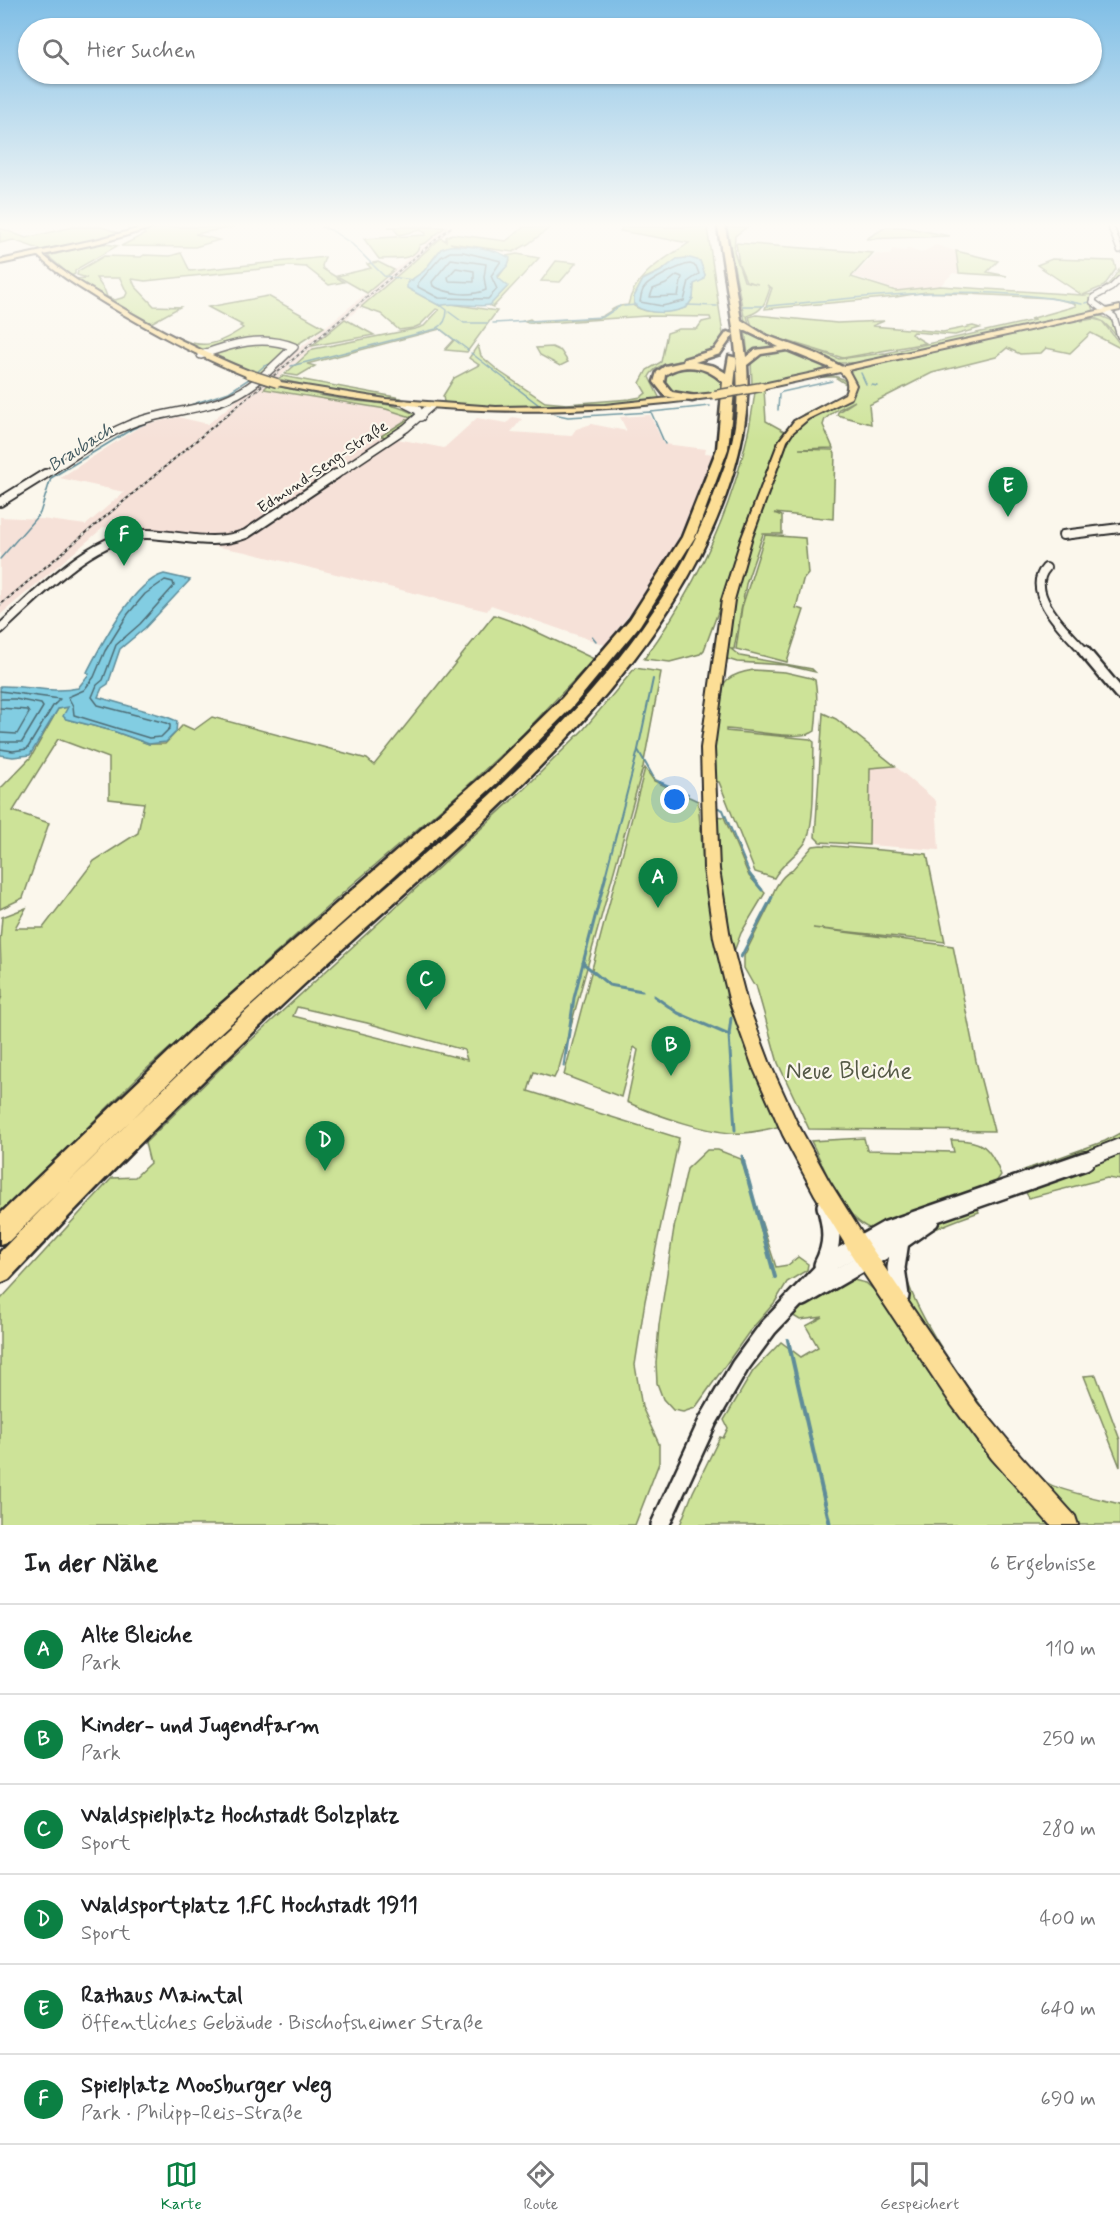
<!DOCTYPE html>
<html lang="de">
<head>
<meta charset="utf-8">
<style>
	body { margin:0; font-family:Mynerve,sans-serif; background:#f2f2f2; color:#202124 }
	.you { position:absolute; left:675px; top:800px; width:21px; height:21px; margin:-15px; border:4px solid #fff; border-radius:50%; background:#1a73e8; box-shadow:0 0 0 9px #1a73e833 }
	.badge { display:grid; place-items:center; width:39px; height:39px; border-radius:50%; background:#0b8043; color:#fff; font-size:20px; font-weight:700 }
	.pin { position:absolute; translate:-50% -50px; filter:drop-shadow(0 2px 3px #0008) }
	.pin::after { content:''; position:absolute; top:32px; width:21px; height:18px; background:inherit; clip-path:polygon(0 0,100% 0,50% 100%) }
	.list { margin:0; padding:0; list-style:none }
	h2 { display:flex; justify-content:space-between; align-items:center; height:78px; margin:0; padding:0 24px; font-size:26px }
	h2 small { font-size:20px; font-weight:400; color:#757577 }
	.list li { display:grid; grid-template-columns:39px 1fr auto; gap:18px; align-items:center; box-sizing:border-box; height:90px; padding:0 24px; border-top:2px solid #e0e0e0 }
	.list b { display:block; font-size:22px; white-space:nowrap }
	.list p { margin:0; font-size:20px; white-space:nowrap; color:#757577 }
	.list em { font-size:20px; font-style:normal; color:#757577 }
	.icon { flex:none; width:33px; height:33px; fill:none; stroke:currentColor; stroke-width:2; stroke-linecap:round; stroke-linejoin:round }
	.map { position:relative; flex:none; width:1120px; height:1525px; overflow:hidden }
	.search { position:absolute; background:#fff; box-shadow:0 2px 4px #0004; left:18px; right:18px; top:18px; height:66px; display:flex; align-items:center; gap:15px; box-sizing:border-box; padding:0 21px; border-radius:33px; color:#757577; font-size:22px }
	.sheet { height:618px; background:#fff }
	nav { display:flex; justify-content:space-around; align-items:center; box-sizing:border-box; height:84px; border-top:2px solid #e0e0e0; background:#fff; font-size:16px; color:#757577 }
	nav a { display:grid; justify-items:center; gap:3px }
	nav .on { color:#0b8043 }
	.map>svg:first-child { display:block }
</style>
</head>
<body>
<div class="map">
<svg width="1120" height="1525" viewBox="0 0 1120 1525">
	<rect width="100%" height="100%" fill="#fbf7ec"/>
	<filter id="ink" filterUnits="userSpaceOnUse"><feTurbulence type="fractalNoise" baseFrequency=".0167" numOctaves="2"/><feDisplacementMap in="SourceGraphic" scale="12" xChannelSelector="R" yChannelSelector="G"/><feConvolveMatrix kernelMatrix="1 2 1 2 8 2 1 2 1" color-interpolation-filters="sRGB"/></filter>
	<g filter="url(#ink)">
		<g fill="#f6e1d8">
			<polygon points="446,227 454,227 265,389 386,409 412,418 382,436 444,448 477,418 507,423 513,417 522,419 511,432 571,436 576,429 591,424 627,431 620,417 650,415 664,444 706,449 705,453 714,454 695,503 670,555 645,595 605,645 491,605 487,611 246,552 104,527 0,615 0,517 41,519 86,525 124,492 60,478 142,425 178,417 208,424"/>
			<polygon points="936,245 956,251 959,274 953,273 940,286 899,291 853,276 876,254 890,255 892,249 906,251 907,248 921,253"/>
			<polygon points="895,766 936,801 939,850 869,845 870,767"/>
		</g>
		<g fill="#cde398" stroke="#7c8762" stroke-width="1.5" fill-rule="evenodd">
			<polygon points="73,227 102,227 122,234 42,250 13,240 0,243 0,228 26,238"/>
			<polygon points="157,227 234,227 195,234 219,240 195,247 121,246 145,234 143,232"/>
			<path d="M388,227h57l-18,15 -7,3c-6,17 -26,13 -41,14l-15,-20 61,-4 1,-2 -6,-3 -21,5 -6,-7z"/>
			<polygon points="524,227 551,227 528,244 513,252 450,243 456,245 441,249 424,271 408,282 409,289 440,306 445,303 497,311 467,352 445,350 454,340 440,329 307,364 315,366 298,376 285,374 313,349 415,329 424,326 439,310 436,309 420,325 413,328 399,330 381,314 361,307 441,238 446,241 446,237 452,234 506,241"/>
			<path d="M623,227h84l16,107c-5,38 -60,15 -74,43l10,20 -1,2c-70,9 -138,9 -207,6l-7,-3 -1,-6 11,-18 25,-13 -10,-7 9,-13 3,11 19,16 45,30 22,2 63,-5 11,-2 5,-4 -6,-10 7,-13 14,-8 6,-29 12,-4h18l5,-7 9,-2 -1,-3 -64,-1 -85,6 -33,1 -5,-2 7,-2 3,2 64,-3c14,-3 12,-12 31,-13 7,-32 36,-45 61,-62l-69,-12zM687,258l13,3 5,14 -11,9 -1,14 -6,9c-16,6 -38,8 -53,-1v-9l9,-18 16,-7 18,-13z"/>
			<path d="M726,227h21l-12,9 -1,15 10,30 14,3 -12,-3 -7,-17 -3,-21 137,10 -22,24 45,14 44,-5 142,9 -45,-30 15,-6 62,2 2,8 -12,17 -21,9c18,1 29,-13 36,-26l1,6 -10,12 -20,11 4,13 -203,45 -5,-3 149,-33 -5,-1 46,-13 -2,-3 -23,-5 -125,-6 -30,5 -131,12 7,-21 -5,-3 3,3c-5,16 -7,23 -23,28l3,11 19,10 42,11 28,11 45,-6 5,4 -31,6h-24l-56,-21 -32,-16z"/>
			<polygon points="886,227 904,227 950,236 866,239"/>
			<polygon points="100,243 117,246 80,267 75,271 75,274 71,276 48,256"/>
			<polygon points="956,251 998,261 987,272 1007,276 959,273"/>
			<path d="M181,253l9,18 135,-14 -3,9 1,3 21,13 -15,3 -23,-18 -16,-1 -145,15 -13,-2 3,7 19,20 26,1 -31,17c42,18 52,33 94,4l-3,-2 2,-1 -34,-18 60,-11 56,31 -26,17 -22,-3 -48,3 -28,6 -5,-1 -86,-47 -34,-23 12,-1 -10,-3 1,-4 26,-15 37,1 3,-2 26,1zM96,278h24l7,15 -2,4 -10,3 -8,-3 -2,-6z"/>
			<polygon points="517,254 539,258 493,307 488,305 507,287 497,279 510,261 506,256"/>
			<polygon points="556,261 576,263 560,282 541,281"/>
			<polygon points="378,262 394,270 367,293 337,276 371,268 367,264"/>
			<polygon points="756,315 837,323 884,321 872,326 943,332 973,326 980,328 955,335 913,332 911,334 926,343 843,358 761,333 752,326 749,317"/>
			<path d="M1101,316l10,4 9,20c-12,-13 -19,-28 -39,-19l12,-2 9,2 18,23v4l-29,-15 -21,20 -24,-5 -5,5 -21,1 -13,-6 -11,9 -64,16 -63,32 2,19 -34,-9 1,-3 17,-11 -20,10 -10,8 -2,6 10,23 -34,1 34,1 2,4 -2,65 -59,-6 8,3v18h-19l-17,50 -12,65h-3l9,7 72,13 3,3 -30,-7 -48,-3 -13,-4 12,-77 52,-145 15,-16 47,-23 5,-9 -6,-16 2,-2 238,-53z"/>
			<polygon points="345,319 374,335 312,346"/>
			<polygon points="745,329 760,338 782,346 762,349 748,356"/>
			<polygon points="257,344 279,345 288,350 261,373 247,370 215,355 225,349"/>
			<polygon points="552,347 561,351 568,362 560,366 540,355 536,348"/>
			<path d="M776,350c13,0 44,7 49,20l-73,16 -1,-25 5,-7z"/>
			<polygon points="679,368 709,371 723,380 721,391 690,395 669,389 663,378 667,372"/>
			<path d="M824,375c11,1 25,2 25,16l-7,8 -43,20 -16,16 -79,215 -4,4 -30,8 -26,-3c59,-81 98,-168 111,-267l9,-3 2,32 18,10 20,-17 41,-20 1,-10 -11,-7h-18z"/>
			<polygon points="282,376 401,398 399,400 341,393 278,379"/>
			<path d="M269,384c26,6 52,12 78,16 22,3 49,2 68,15v3l-26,20 -8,-2 30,-19 -25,-8 -122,-20z"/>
			<polygon points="765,535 805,538 808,574 803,580 796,608 804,610 787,662 736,649 742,607"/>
			<polygon points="494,615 520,624 594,659 523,734 463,790 353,884 142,1073 0,1215 0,1001 2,996 0,941 2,917 26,908 15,928 43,928 94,861 138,833 144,803 109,799 109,758 58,739 13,811 49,823 23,898 0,909 0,789 31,757 58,709 68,707 66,719 113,731 149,744 165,744 183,725 194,730 212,717 367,759 374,765"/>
			<path d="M635,668l26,4 -18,95 -84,301 -5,10 -20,-6 -6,19 151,47 -34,163 -10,64 7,42 17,37v19l-24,62h-635v-225l112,-122 23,-1 15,-14 -5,-20 80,-79 300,-276 59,-59zM297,1007l70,16 97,27 3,10 -174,-44z"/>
			<path d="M753,670l32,2 26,6 4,2c3,16 2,34 0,51 -13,11 -70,-2 -89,-2v2l84,8 4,3c-1,22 2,84 -9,101 -9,13 -23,20 -31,35l-19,-6 -36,-90 -7,-1c1,-20 1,-87 15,-101 7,-6 16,-8 26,-10z"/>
			<polygon points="823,713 836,719 895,766 870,768 869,845 820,842 815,837"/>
			<path d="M645,768l9,13 44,20 7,82 23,100 -2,14 7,2 48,127c-12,3 -25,6 -37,7 -28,3 -92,-19 -117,-31l11,-52 -4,-3 -13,50 -57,-22z"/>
			<path d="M715,816l9,1 25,59 16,17 -24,40 -8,21c-13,-44 -15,-92 -18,-138z"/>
			<path d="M821,845l106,9 18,88 -132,-14 140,18 23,115 18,70 -185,-2 -31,-66 -22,-78 -3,-1 -9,-16v-12l27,-54c1,-11 10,-26 20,-31l22,-25z"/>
			<polygon points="1120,1133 1120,1139 1091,1151 1029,1172 1024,1170 1105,1141"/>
			<path d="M864,1138l3,12 87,2 -3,-12c32,-1 39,7 50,35l-8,11 -110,42c-4,1 -10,2 -14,0 -27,-11 -45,-62 -58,-87z"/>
			<polygon points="707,1150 718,1150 741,1159 776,1267 788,1265 798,1257 808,1264 807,1270 787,1282 775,1302 749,1332 695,1408 683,1412 673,1410 663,1399 657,1383 656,1363 659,1325 674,1228 687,1169"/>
			<polygon points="1120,1154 1120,1180 1107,1178 1029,1198 1024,1189"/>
			<path d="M976,1205l3,7c-19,7 -67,22 -74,42 -14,41 107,199 141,228 9,8 59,18 74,22v21h-44c-32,-39 -190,-218 -177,-262 12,-37 44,-44 77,-58z"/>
			<polygon points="849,1279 866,1283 874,1290 937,1380 1058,1525 680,1525 693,1492 720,1437 723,1438 728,1428 724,1420 753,1371 781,1342 801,1357 818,1347 806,1326 823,1317 800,1320 792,1315 802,1304"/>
			<polygon points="1096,1375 1120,1440 1120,1467 1084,1376"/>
		</g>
		<g fill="#82cde2" stroke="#5f8c99" stroke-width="1.5">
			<path d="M449,246c18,-1 45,2 61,12l-2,7 -11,12 11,9 -18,19c-13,3 -41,-4 -50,1l-33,-18v-5l17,-12 17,-22z"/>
			<path d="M690,258l10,3 5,14 -2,5 -9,4 -1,14 -6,9c-15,7 -39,8 -53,-2v-8l9,-17 18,-9 16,-12z"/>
			<path d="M164,574l26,6 -45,48 -25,21 -12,35 -6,4 -4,9 69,20 10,4 -1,11 -10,10 -17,2 -36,-13 -47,-12 -3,-3 5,-9 -10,2 -28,46 -17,2 -13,-2v-69c27,-1 51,8 78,2l11,-14 -2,-2c14,-27 46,-90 77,-98z"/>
		</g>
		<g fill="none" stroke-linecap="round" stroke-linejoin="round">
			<g stroke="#4e6c74" stroke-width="1.5">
				<polygon points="450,252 463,252 501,261 491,276 497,289 488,299 439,298 418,287 418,283 441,257"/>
				<path d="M451,259l35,5 -2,13 2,13c-17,7 -37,4 -53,-4l-1,-4z"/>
				<path d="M690,264l6,2 3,8 -10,7 -5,20 -22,5 -22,-4c1,-5 1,-11 5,-15 6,-7 35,-22 45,-23z"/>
				<polygon points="456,268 474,271 474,282 449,281 448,277"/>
				<polygon points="677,275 682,277 678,296 650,297 653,289 666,284"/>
				<polygon points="165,580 173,582 174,586 140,624 116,645 103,680 97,685 92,697 98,705 166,723 170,725 170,728 161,737 149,738 74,715 73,706 68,697 84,690 94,677 105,651 128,614 145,594"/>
				<polyline points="0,691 60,699 53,706 27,749 13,751 0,749"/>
				<polyline points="0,699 15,699 41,704 43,707 22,742 0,742"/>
				<polyline points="0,708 27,710 29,713 17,734 0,733"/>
			</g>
			<g stroke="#5f8c99" stroke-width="1.5">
				<polyline points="321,227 331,230 352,244 384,276 413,280"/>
				<polyline points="1085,303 1090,302"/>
				<polyline points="687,305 717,306"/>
				<polyline points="624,306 636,305"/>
				<polyline points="743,306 763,306"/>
				<path d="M767,306c104,-9 211,-25 315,-2"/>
				<polyline points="449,312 464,323 488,323"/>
				<polyline points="493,323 603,317 620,306"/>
				<polyline points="439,328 468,350"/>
				<polyline points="471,353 539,405"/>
				<path d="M291,366l145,-37c8,-4 11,-10 11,-19l-8,-6"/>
				<polyline points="256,373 264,366 274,363"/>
				<polyline points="861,373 866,384"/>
				<polyline points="872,385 877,386"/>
				<polyline points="181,408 229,392 252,377"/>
				<polyline points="778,410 779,394 782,392 832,381"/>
				<polyline points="651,412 710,406"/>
				<polyline points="554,414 568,417 651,412 665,444"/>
				<polyline points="0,559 40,513 51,478 132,429 156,419"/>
				<polyline points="592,636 596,641"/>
			</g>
			<g stroke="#5f8c99" stroke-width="2">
				<polyline points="653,679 638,750 655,780 688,794"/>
				<polyline points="716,807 723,810 751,877"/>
				<polyline points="605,877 638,750"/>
			</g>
			<g stroke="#5f8c99" stroke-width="3">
				<polyline points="606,875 583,963 609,985 642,991"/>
				<polyline points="750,875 762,890"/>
				<polyline points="741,957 772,897"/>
				<polyline points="654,996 678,1013 729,1035"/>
				<polyline points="731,1018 729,1035 735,1130"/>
				<polyline points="564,1066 574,998 583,963"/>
				<polyline points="742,1156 744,1162"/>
			</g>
			<g stroke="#5f8c99" stroke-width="4">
				<polyline points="743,1161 775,1277"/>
				<polyline points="788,1340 830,1525"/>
			</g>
			<g stroke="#2b2b2b" stroke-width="8">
				<g id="minor-far5">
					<polyline points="1111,227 1120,250"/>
					<polyline points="1093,302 1114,317 1120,336"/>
					<polyline points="1093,302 1094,297 1111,288 1120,279"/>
				</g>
			</g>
			<g stroke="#2b2b2b" stroke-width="10">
				<g id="minor-far4">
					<polyline points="406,404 418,410 421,417"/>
					<path d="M43,476c27,-17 54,-38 83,-50 35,-16 77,-14 111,-32 22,-11 39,-31 57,-47 -31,-13 -63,-3 -93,8"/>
					<polyline points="334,476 406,428 431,406"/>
				</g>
			</g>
			<g stroke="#2b2b2b" stroke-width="12">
				<g id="minor-far3">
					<polyline points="0,502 45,474"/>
					<polyline points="1063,535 1120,528"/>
					<path d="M1046,568c-23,25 23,66 39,84"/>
					<path d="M0,629c38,-34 93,-96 147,-95 35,1 65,13 99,0l90,-60"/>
				</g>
			</g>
			<g stroke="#2b2b2b" stroke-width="15">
				<polyline id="minor-far2" points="1084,651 1120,694"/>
			</g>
			<g stroke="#2b2b2b" stroke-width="18">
				<polyline id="minor-far1" points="1080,1162 1120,1146"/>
			</g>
			<g stroke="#2b2b2b" stroke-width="22">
				<g id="minor">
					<polyline points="900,1241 896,1268 900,1296"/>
					<path d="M823,1265c11,-21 9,-37 3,-59"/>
					<polyline points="803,1297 900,1241 930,1220"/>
					<polyline points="660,1525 708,1421 740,1366 768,1328 832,1261 887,1230 1085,1161"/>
				</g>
			</g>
			<g stroke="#2b2b2b" stroke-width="4">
				<g id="major">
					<path d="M145,227h10l-55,16 -57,12c21,19 45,32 69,47 45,27 91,51 140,70v4h-6c-49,-20 -95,-45 -140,-72 -24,-15 -48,-29 -68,-48l-38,8v-4l99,-21z"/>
					<path d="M1120,306v4l-272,60 8,15 -5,13 -43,21 -15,13 -6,9 -36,99 -17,60 -20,148 5,121 11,69 17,65 23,61 26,57 33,60 37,59 111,163 43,52 55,61 3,9h-28l-58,-66 -41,-55 -100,-150 -36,-59 -32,-60 -30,-68 -23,-64 -16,-65 -10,-69 -3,-121 21,-148 19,-60 38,-99 15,-20 51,-27c4,-8 3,-16 -5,-22l-79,17h-3v-4z"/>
					<path d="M274,381l112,18 110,8 109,-2 110,-12 4,2 -4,2c-154,21 -285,19 -438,-12l-4,-2z"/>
				</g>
			</g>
			<g stroke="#2b2b2b" stroke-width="5">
				<path id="highway" d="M718,227h7l16,93 24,15 54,20 27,14 -8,2 -51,-21 -26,4 -14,11c3,46 -6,87 -21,130 -73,202 -274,350 -426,493 -100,94 -197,191 -291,291l-9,4v-31c96,-100 195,-195 298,-288 150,-135 343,-275 416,-469 7,-19 15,-38 19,-58 7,-34 5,-68 1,-103l-14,20 -25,8 19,4 12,7 3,-17 8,2 -3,26 3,5 -3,3 -6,57 -33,88 -55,88 -67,81 -75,76 -289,261 -200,198 -9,3v-30l194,-186 292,-255 76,-75 68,-79 52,-82 35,-88 6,-67c-17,-16 -39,-20 -58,-7l-1,7 8,10 24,4v4l-4,1 -27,-5 -11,-14 3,-10 8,-6 18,-4 1,-3 30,-9 13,-18 7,2zM742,329l37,18 -24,3 -9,7z"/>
			</g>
			<use href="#minor-far5" stroke="#fbf7ec" stroke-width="5"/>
			<use href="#minor-far4" stroke="#fbf7ec" stroke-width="7"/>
			<use href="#minor-far3" stroke="#fbf7ec" stroke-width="8"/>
			<use href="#minor-far2" stroke="#fbf7ec" stroke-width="10"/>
			<use href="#minor-far1" stroke="#fbf7ec" stroke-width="14"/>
			<use href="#minor" stroke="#fbf7ec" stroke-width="17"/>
			<use href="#major" fill="#fcde96" fill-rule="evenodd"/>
			<use href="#highway" fill="#fcde96" fill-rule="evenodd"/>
			<g stroke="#2b2b2b" stroke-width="2">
				<polyline id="rail" points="0,605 451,227"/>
			</g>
			<use href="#rail" stroke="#fbf7ec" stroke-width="1.5" stroke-dasharray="3" stroke-linecap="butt"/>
			<g stroke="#2b2b2b" stroke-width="11" stroke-linecap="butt">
				<g id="major-bridge">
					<polyline points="249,374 277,383"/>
					<polyline points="715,395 761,387"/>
				</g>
			</g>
			<use href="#major-bridge" stroke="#fcde96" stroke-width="8"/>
		</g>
	</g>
	<linearGradient id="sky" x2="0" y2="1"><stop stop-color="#7fbee6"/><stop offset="0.51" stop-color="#fdfbf6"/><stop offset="1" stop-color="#fdfbf6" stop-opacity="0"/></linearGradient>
	<rect width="1120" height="441" fill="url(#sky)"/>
	<g text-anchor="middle" stroke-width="4.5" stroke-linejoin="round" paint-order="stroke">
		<g font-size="16" fill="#2b2b2b" stroke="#fbf7ec">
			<text transform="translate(322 466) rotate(-34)" y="6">Edmund-Seng-Straße</text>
		</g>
		<g font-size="18" font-style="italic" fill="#455c62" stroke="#fbf7ec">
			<text transform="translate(80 447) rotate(-33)" y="6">Braubach</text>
		</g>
		<g font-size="24" fill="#545946" stroke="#fbf7ec">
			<text x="849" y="1078">Neue Bleiche</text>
		</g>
	</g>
</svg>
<div class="you"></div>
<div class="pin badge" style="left:658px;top:908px">A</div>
<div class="pin badge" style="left:671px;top:1076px">B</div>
<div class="pin badge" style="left:426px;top:1010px">C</div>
<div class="pin badge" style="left:325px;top:1171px">D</div>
<div class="pin badge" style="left:1008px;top:517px">E</div>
<div class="pin badge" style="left:124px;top:566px">F</div>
<div class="search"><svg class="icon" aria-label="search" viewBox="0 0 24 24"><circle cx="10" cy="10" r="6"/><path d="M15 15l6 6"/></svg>Hier suchen</div>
</div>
<section class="sheet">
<h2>In der Nähe<small>6 Ergebnisse</small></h2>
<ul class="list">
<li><span class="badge">A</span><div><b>Alte Bleiche</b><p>Park</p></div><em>110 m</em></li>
<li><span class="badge">B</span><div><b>Kinder- und Jugendfarm</b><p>Park</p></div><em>250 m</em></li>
<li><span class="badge">C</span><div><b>Waldspielplatz Hochstadt Bolzplatz</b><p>Sport</p></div><em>280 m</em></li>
<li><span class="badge">D</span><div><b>Waldsportplatz 1.FC Hochstadt 1911</b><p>Sport</p></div><em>400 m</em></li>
<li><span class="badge">E</span><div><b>Rathaus Maintal</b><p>Öffentliches Gebäude · Bischofsheimer Straße</p></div><em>640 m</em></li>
<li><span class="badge">F</span><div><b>Spielplatz Moosburger Weg</b><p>Park · Philipp-Reis-Straße</p></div><em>690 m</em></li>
</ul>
</section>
<nav>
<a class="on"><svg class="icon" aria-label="map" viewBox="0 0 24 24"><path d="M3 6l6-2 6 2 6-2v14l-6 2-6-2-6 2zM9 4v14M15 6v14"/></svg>Karte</a>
<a><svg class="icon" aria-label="directions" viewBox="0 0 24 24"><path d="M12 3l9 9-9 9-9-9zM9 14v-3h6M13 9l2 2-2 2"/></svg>Route</a>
<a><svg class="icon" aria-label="saved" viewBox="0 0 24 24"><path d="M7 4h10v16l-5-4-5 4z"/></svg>Gespeichert</a>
</nav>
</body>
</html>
